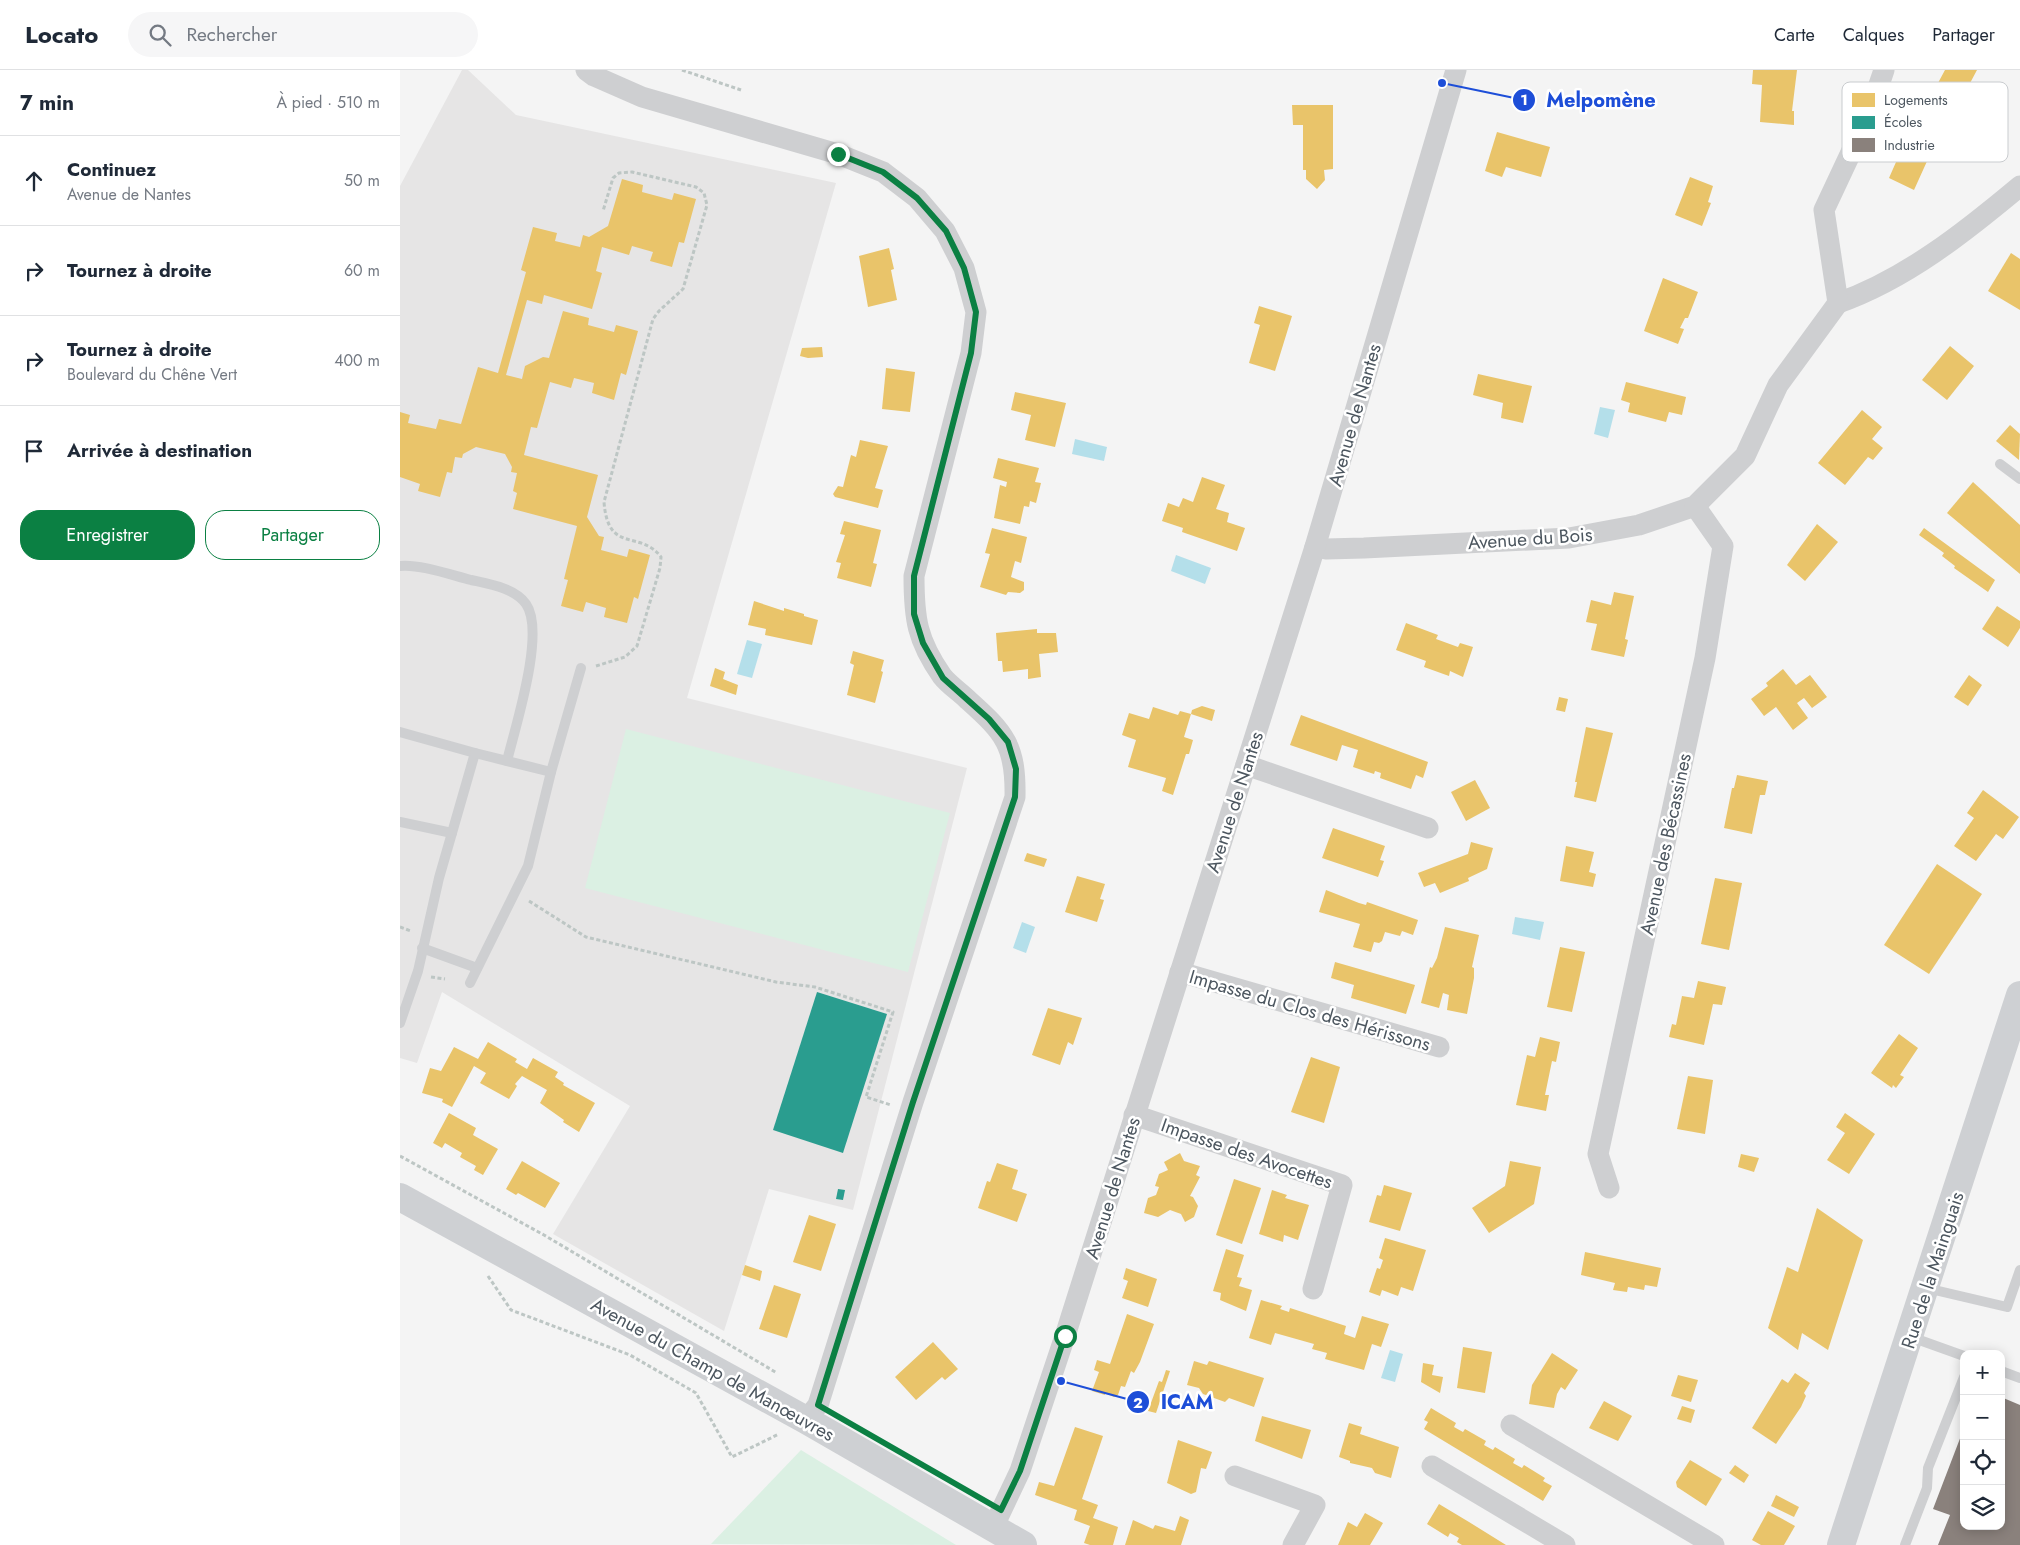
<!DOCTYPE html>
<html lang="fr">
<head>
<meta charset="utf-8">
<style>
	body { margin:0; font-family:Jost,sans-serif; background:#f6f6f7; color:#1f2937 }
	.controls { position:absolute; right:15px; bottom:15px; display:grid; overflow:hidden; border-radius:10px; box-shadow:0 2px 12px #0003 }
	.controls button { width:45px; height:45px; display:grid; place-items:center; padding:0; border:0; border-bottom:1px solid #e0e1e3; background:#fff; color:#1f2937; font:25px sans-serif }
	.stop { position:absolute; width:15px; height:15px; margin:-11px; border:4px solid #0b8043; border-radius:50%; background:#fff }
	.stop.end { background:#0b8043; border-color:#fff; box-shadow:0 1px 5px #0008 }
	.list { margin:0; padding:0; list-style:none }
	h2 { display:flex; justify-content:space-between; align-items:center; height:65px; margin:0; padding:0 20px; font-size:21px }
	h2 small { font-size:16px; font-weight:400; color:#747a83 }
	.list li { display:grid; grid-template-columns:32px 1fr auto; gap:15px; align-items:center; box-sizing:border-box; height:90px; padding:0 20px; border-top:1px solid #e0e1e3 }
	.list b { display:block; font-size:19px; white-space:nowrap }
	.list p { margin:0; font-size:16px; white-space:nowrap; color:#747a83 }
	.list em { font-size:16px; font-style:normal; color:#747a83 }
	.actions { display:flex; gap:10px; padding:15px 20px }
	.actions a { flex:1; padding:11px 0; border:1px solid #0b8043; border-radius:20px; text-align:center; font-size:18px; color:#0b8043 }
	.actions .main { background:#0b8043; color:#fff }
	.icon { flex:none; width:28px; height:28px; fill:none; stroke:currentColor; stroke-width:2; stroke-linecap:round; stroke-linejoin:round }
	.map { position:relative; flex:none; width:1620px; height:1475px; overflow:hidden }
	header { display:flex; align-items:center; gap:30px; box-sizing:border-box; height:70px; padding:0 25px; background:#fff; border-bottom:1px solid #e0e1e3 }
	header strong { font-size:24px }
	nav { display:flex; gap:28px; margin-inline-start:auto; font-size:18px }
	.search { width:350px; height:45px; background:#f6f6f7; display:flex; align-items:center; gap:12px; box-sizing:border-box; padding:0 18px; border-radius:28px; color:#747a83; font-size:19px }
	main { display:flex }
	aside { flex:1; background:#fff }
	.map>svg:first-child { display:block }
</style>
</head>
<body>
<header>
<strong>Locato</strong>
<div class="search"><svg class="icon" aria-label="search" viewBox="0 0 24 24"><circle cx="10" cy="10" r="6"/><path d="M15 15l6 6"/></svg>Rechercher</div>
<nav><a>Carte</a><a>Calques</a><a>Partager</a></nav>
</header>
<main>
<aside>
<h2>7 min<small>À pied · 510 m</small></h2>
<ul class="list">
<li><svg class="icon" aria-label="ahead" viewBox="0 0 24 24"><path d="M12 20V5M6 11l6-6 6 6"/></svg><div><b>Continuez</b><p>Avenue de Nantes</p></div><em>50 m</em></li>
<li><svg class="icon" aria-label="right" viewBox="0 0 24 24"><path d="M7 20v-9h11M14 6l5 5-5 5"/></svg><div><b>Tournez à droite</b></div><em>60 m</em></li>
<li><svg class="icon" aria-label="right" viewBox="0 0 24 24"><path d="M7 20v-9h11M14 6l5 5-5 5"/></svg><div><b>Tournez à droite</b><p>Boulevard du Chêne Vert</p></div><em>400 m</em></li>
<li><svg class="icon" aria-label="arrive" viewBox="0 0 24 24"><path d="M6 21V4h12l-3 4 3 4H6"/></svg><div><b>Arrivée à destination</b></div></li>
</ul>
<div class="actions"><a class="main">Enregistrer</a><a>Partager</a></div>
</aside>
<div class="map">
<svg width="1620" height="1475" viewBox="0 0 1620 1475">
	<rect width="100%" height="100%" fill="#f4f4f4"/>
	<polygon fill="#e6e5e5" points="62,0 68,0 116,45 436,113 287,628 567,698 453,1140 369,1119 324,1261 153,1164 230,1036 42,922 17,993 0,988 0,116"/>
	<g fill="#dbf0e3">
		<polygon points="226,659 550,743 508,902 185,818"/>
		<polygon points="401,1380 556,1475 311,1474"/>
	</g>
	<g fill="#b4dfea">
		<polygon points="1200,337 1215,340 1208,368 1194,364"/>
		<polygon points="675,369 707,377 704,391 672,384"/>
		<polygon points="776,485 811,498 805,514 771,501"/>
		<polygon points="347,570 362,574 352,608 337,604"/>
		<polygon points="1115,847 1144,852 1140,870 1112,864"/>
		<polygon points="622,852 635,857 626,883 613,878"/>
		<polygon points="990,1280 1003,1284 995,1312 981,1308"/>
	</g>
	<g fill="#e9c46a">
		<polygon points="1353,0 1397,0 1392,41 1394,41 1394,55 1360,52 1362,15 1352,14"/>
		<polygon points="1545,0 1577,0 1569,15 1574,18 1567,30 1538,13"/>
		<polygon points="892,35 933,35 933,99 924,100 925,110 917,119 906,109 906,100 903,100 903,55 893,55"/>
		<polygon points="1097,62 1150,77 1141,107 1106,97 1102,107 1085,101"/>
		<polygon points="1503,65 1533,78 1514,120 1489,108 1500,83 1496,81"/>
		<polygon points="1290,107 1313,116 1308,132 1311,133 1302,156 1275,145"/>
		<polygon points="222,109 243,115 242,122 272,130 274,123 296,129 284,173 279,172 272,197 250,191 253,182 232,176 229,185 202,177 196,201 202,203 192,239 144,225 142,234 127,230 106,305 122,309 125,296 143,287 149,288 163,241 189,248 188,255 214,262 216,255 238,261 226,305 221,303 214,330 192,323 194,313 174,308 171,318 150,312 137,358 131,357 124,385 198,405 187,447 199,466 204,467 201,480 227,487 229,479 250,485 238,529 234,527 227,553 204,547 206,538 186,532 183,542 161,536 168,510 164,509 177,456 113,439 117,423 113,421 117,403 111,402 112,397 105,384 76,377 63,384 62,388 55,387 52,403 47,402 40,427 18,421 20,414 0,407 0,342 10,345 8,353 36,359 39,349 61,354 78,297 98,303 126,202 121,200 133,157 157,163 155,171 180,177 183,165 189,167 208,156"/>
		<polygon points="489,178 494,199 491,200 497,230 468,237 459,186"/>
		<polygon points="1611,183 1620,189 1620,240 1588,221"/>
		<polygon points="1263,208 1298,222 1288,248 1285,248 1280,258 1284,259 1278,274 1244,261"/>
		<polygon points="859,236 892,246 875,301 849,293 860,255 854,253"/>
		<polygon points="1550,276 1574,296 1547,330 1522,310"/>
		<polygon points="422,277 423,287 408,288 400,286 402,278"/>
		<polygon points="486,298 515,302 510,342 482,339"/>
		<polygon points="1078,304 1132,316 1123,353 1101,348 1103,333 1073,325"/>
		<polygon points="1226,312 1286,327 1282,345 1269,342 1266,352 1228,342 1230,333 1221,330"/>
		<polygon points="615,322 666,333 655,377 625,370 631,345 611,340"/>
		<polygon points="1462,340 1482,357 1472,369 1483,378 1473,390 1468,387 1445,415 1418,393"/>
		<polygon points="1610,355 1620,364 1619,390 1596,371"/>
		<polygon points="460,370 488,376 475,418 483,420 478,438 435,427 433,424 438,416 443,417 451,385 456,387"/>
		<polygon points="598,388 639,398 635,412 641,413 636,433 630,431 629,437 624,436 620,454 594,448 600,415 606,417 607,412 593,408"/>
		<polygon points="802,407 825,415 816,439 829,443 827,452 845,458 837,481 782,462 783,458 762,451 768,433 779,437 783,428 793,432"/>
		<polygon points="1573,412 1620,455 1620,504 1547,443"/>
		<polygon points="444,451 481,460 473,493 477,494 471,517 437,508 441,493 436,492 445,465 440,464"/>
		<polygon points="1417,454 1438,472 1405,511 1387,495"/>
		<polygon points="592,458 627,467 621,493 615,491 611,507 624,512 624,520 620,523 608,522 606,525 580,517 590,484 585,483"/>
		<polygon points="1524,458 1595,510 1588,522 1554,498 1555,496 1542,486 1544,483 1519,465"/>
		<polygon points="1214,522 1234,526 1225,569 1228,570 1224,587 1191,580 1197,554 1186,552 1191,530 1211,535"/>
		<polygon points="354,531 384,541 384,538 404,544 404,546 418,550 412,575 365,565 366,559 348,555"/>
		<polygon points="1597,536 1620,551 1620,558 1608,577 1582,559"/>
		<polygon points="1006,553 1038,565 1036,569 1058,577 1060,573 1073,577 1063,607 1050,601 1049,606 1024,597 1026,591 996,580"/>
		<polygon points="637,559 637,563 656,563 658,582 639,584 641,607 628,609 628,599 603,602 602,591 598,591 596,563"/>
		<polygon points="453,581 484,590 481,601 483,602 475,633 447,625 454,595 450,593"/>
		<polygon points="315,598 325,602 323,609 338,615 336,625 310,616"/>
		<polygon points="1383,599 1396,615 1410,605 1427,627 1412,638 1404,628 1397,633 1408,648 1393,660 1376,637 1364,646 1351,629 1368,616 1366,613"/>
		<polygon points="1569,605 1582,615 1568,636 1554,627"/>
		<polygon points="1159,627 1168,629 1165,642 1156,640"/>
		<polygon points="802,636 815,640 812,651 791,644 784,667 793,670 789,684 786,684 773,725 762,721 766,708 728,697 736,670 722,665 729,643 749,649 753,637 778,645 780,641 791,644 792,640"/>
		<polygon points="901,645 1028,692 1023,708 1016,705 1011,719 980,708 981,703 975,701 974,704 953,697 958,680 942,675 937,691 890,675"/>
		<polygon points="1186,657 1213,663 1196,732 1174,727 1177,712 1175,712"/>
		<polygon points="1337,705 1368,711 1365,725 1360,725 1352,764 1324,758 1332,718 1334,718"/>
		<polygon points="1075,710 1090,738 1066,751 1051,722"/>
		<polygon points="1583,720 1619,747 1603,769 1596,764 1576,791 1554,776 1574,748 1567,743"/>
		<polygon points="933,758 985,776 980,790 984,791 978,807 922,788"/>
		<polygon points="1071,772 1093,778 1087,799 1068,808 1069,811 1040,823 1035,813 1024,817 1018,803 1068,784"/>
		<polygon points="1166,776 1194,782 1189,802 1196,804 1193,817 1160,811"/>
		<polygon points="627,783 647,789 644,797 624,791"/>
		<polygon points="1537,794 1582,824 1529,904 1484,875"/>
		<polygon points="677,806 705,814 700,829 704,830 697,852 665,842"/>
		<polygon points="1315,808 1342,813 1329,880 1301,874"/>
		<polygon points="926,820 959,833 966,835 967,832 1018,850 1013,865 1002,861 1000,866 985,862 982,871 979,873 974,872 971,882 953,877 960,854 919,842"/>
		<polygon points="1045,857 1079,865 1072,897 1074,898 1074,908 1067,944 1047,940 1049,925 1043,923 1039,938 1021,933 1030,897 1032,898 1037,888"/>
		<polygon points="1160,877 1185,882 1172,942 1147,937"/>
		<polygon points="935,892 1015,915 1006,944 951,928 954,915 931,908"/>
		<polygon points="1298,911 1326,917 1322,935 1313,934 1304,975 1269,967 1272,954 1276,955 1282,926 1294,928"/>
		<polygon points="648,938 682,948 673,975 668,972 660,995 632,985"/>
		<polygon points="1499,964 1518,978 1500,1005 1504,1007 1496,1018 1493,1015 1492,1018 1471,1003"/>
		<polygon points="1140,967 1160,972 1156,992 1152,991 1145,1025 1149,1025 1146,1041 1116,1035 1127,985 1135,987"/>
		<polygon points="88,972 117,989 115,992 127,999 133,988 158,1002 155,1007 164,1013 163,1015 195,1033 179,1062 163,1052 164,1050 140,1033 147,1020 122,1006 115,1014 117,1016 109,1029 80,1013 86,1003 74,996 52,1037 42,1032 43,1029 22,1023 30,998 41,1001 54,977 78,989"/>
		<polygon points="911,987 940,997 924,1053 891,1042"/>
		<polygon points="1288,1006 1313,1010 1305,1064 1277,1059"/>
		<polygon points="49,1043 76,1058 73,1065 98,1079 83,1105 74,1100 76,1096 60,1087 62,1083 45,1073 42,1078 33,1073"/>
		<polygon points="1445,1043 1475,1064 1449,1104 1427,1090 1445,1063 1436,1057"/>
		<polygon points="780,1083 784,1091 800,1096 796,1105 800,1107 790,1126 793,1127 798,1136 794,1147 785,1152 781,1144 770,1140 758,1147 744,1143 748,1128 756,1125 759,1117 755,1116 759,1104 768,1100 764,1092"/>
		<polygon points="1341,1084 1359,1088 1354,1102 1338,1097"/>
		<polygon points="122,1091 160,1113 145,1138 118,1123 116,1125 106,1119"/>
		<polygon points="1110,1091 1141,1097 1134,1134 1089,1163 1072,1138 1105,1116"/>
		<polygon points="597,1093 618,1100 612,1119 627,1124 617,1152 578,1138 587,1111 590,1112"/>
		<polygon points="834,1109 861,1118 842,1174 816,1165"/>
		<polygon points="984,1115 1012,1123 1000,1161 969,1152 977,1125 981,1126"/>
		<polygon points="872,1120 887,1125 885,1128 909,1135 898,1170 884,1165 883,1172 859,1164"/>
		<polygon points="1417,1138 1463,1170 1428,1280 1402,1263 1398,1280 1368,1258 1387,1197 1398,1202"/>
		<polygon points="409,1145 436,1154 421,1201 393,1192"/>
		<polygon points="985,1168 1026,1180 1013,1221 1001,1217 998,1226 982,1220 980,1226 969,1222 977,1198 980,1199 983,1190 979,1188"/>
		<polygon points="826,1179 844,1185 837,1207 842,1208 839,1216 852,1220 846,1241 820,1230 821,1223 813,1221"/>
		<polygon points="1185,1182 1261,1198 1257,1217 1245,1215 1244,1220 1228,1217 1227,1222 1213,1220 1215,1213 1181,1205"/>
		<polygon points="345,1195 362,1201 360,1211 342,1205"/>
		<polygon points="726,1198 757,1209 748,1237 722,1228 728,1211 723,1209"/>
		<polygon points="374,1215 401,1224 387,1268 359,1259"/>
		<polygon points="861,1230 882,1236 880,1239 889,1242 890,1238 946,1256 944,1264 955,1268 962,1246 989,1254 981,1277 972,1274 964,1300 925,1289 927,1283 912,1279 914,1274 875,1263 871,1275 849,1268"/>
		<polygon points="727,1244 754,1254 740,1292 734,1303 731,1301 725,1317 721,1316 718,1325 714,1327 705,1323 705,1325 692,1321 699,1302 694,1300 697,1290 710,1294"/>
		<polygon points="533,1272 558,1299 545,1310 542,1307 516,1330 495,1307"/>
		<polygon points="1063,1277 1092,1282 1085,1323 1057,1318"/>
		<polygon points="1152,1283 1178,1300 1165,1320 1161,1317 1157,1324 1154,1338 1129,1334 1132,1315"/>
		<polygon points="794,1291 807,1295 809,1291 864,1308 854,1337 829,1328 825,1332 803,1324 799,1318 787,1315"/>
		<polygon points="1023,1293 1034,1295 1032,1305 1043,1307 1040,1323 1021,1312"/>
		<polygon points="766,1300 770,1301 756,1343 748,1341 759,1311 762,1312"/>
		<polygon points="1395,1303 1410,1313 1404,1323 1406,1326 1401,1337 1376,1374 1352,1358 1382,1309 1388,1313"/>
		<polygon points="1278,1305 1298,1310 1291,1332 1271,1326"/>
		<polygon points="1204,1331 1232,1346 1218,1371 1189,1358"/>
		<polygon points="1282,1336 1295,1340 1291,1353 1277,1349"/>
		<polygon points="1031,1338 1056,1353 1054,1357 1063,1362 1065,1359 1086,1371 1084,1375 1093,1380 1095,1377 1115,1389 1113,1393 1122,1398 1124,1395 1145,1408 1143,1411 1152,1416 1143,1431 1024,1359 1028,1352 1024,1350"/>
		<polygon points="862,1346 911,1360 902,1389 855,1371"/>
		<polygon points="949,1353 962,1357 960,1364 999,1377 991,1408 975,1403 972,1398 950,1393 950,1391 939,1387"/>
		<polygon points="675,1357 703,1366 682,1429 698,1435 693,1448 718,1457 713,1475 690,1475 684,1473 690,1456 674,1450 677,1440 635,1425 639,1412 654,1416"/>
		<polygon points="778,1370 812,1382 806,1399 801,1398 796,1422 791,1424 767,1413"/>
		<polygon points="1290,1390 1322,1409 1306,1436 1277,1417 1276,1412"/>
		<polygon points="1335,1395 1349,1405 1344,1413 1329,1403"/>
		<polygon points="1376,1425 1399,1437 1394,1447 1371,1436"/>
		<polygon points="1039,1434 1069,1452 1106,1475 1062,1475 1057,1472 1059,1468 1050,1463 1048,1467 1027,1454"/>
		<polygon points="1368,1441 1395,1456 1384,1475 1361,1475 1352,1470"/>
		<polygon points="965,1443 983,1453 970,1475 938,1475 948,1452 957,1457"/>
		<polygon points="780,1446 789,1450 781,1475 725,1475 733,1450 753,1459 755,1455 775,1461"/>
	</g>
	<g fill="#2a9d8f">
		<polygon points="417,922 487,944 443,1083 373,1060"/>
		<polygon points="438,1119 445,1120 443,1130 436,1129"/>
	</g>
	<polygon fill="#8a817c" points="1601,1327 1620,1335 1620,1475 1538,1475 1550,1445 1533,1439 1564,1358 1564,1456 1601,1456"/>
	<g fill="none" stroke-linecap="round" stroke-linejoin="round">
		<g stroke="#bdc6c4" stroke-width="3" stroke-dasharray="4 2.5" stroke-linecap="butt">
			<polyline points="282,0 341,20"/>
			<path d="M196,596l29,-9 12,-11 23,-78 1,-11c-21,-28 -53,-2 -57,-55l49,-183 6,-8 24,-22 24,-84 -3,-12 -8,-6 -64,-15 -13,1 -6,5 -10,33"/>
			<polyline points="129,831 186,867 376,912 415,917 493,942 466,1027 491,1035"/>
			<polyline points="0,857 11,861"/>
			<polyline points="31,907 45,909"/>
			<polyline points="0,1086 144,1165 377,1303"/>
			<polyline points="88,1206 111,1240 230,1285 296,1323 332,1387 379,1364"/>
		</g>
		<g stroke="#cecfd1" stroke-width="10">
			<polyline points="1600,394 1620,409"/>
			<path d="M0,496c20,-2 51,9 71,14 18,4 44,8 55,24 20,28 -11,124 -19,157"/>
			<polyline points="0,662 75,683 39,808 18,901 0,953"/>
			<polyline points="75,683 151,702 181,598"/>
			<polyline points="0,752 52,763"/>
			<polyline points="22,878 77,898"/>
			<polyline points="70,913 128,796 151,702"/>
			<polyline points="1526,1218 1607,1237 1620,1200"/>
			<polyline points="1511,1267 1564,1286"/>
			<polyline points="1601,1301 1620,1308"/>
			<polyline points="1505,1475 1527,1418 1528,1398 1564,1307"/>
		</g>
		<g stroke="#cecfd1" stroke-width="21">
			<path d="M186,0l8,6 48,21 196,57 45,18 34,26 28,33 19,37 12,44 -5,41 -57,223c0,43 3,64 28,100 7,9 18,16 26,24 37,33 48,46 47,97l-102,305 -95,303 -12,15"/>
			<path d="M1438,233c68,-24 127,-71 182,-117"/>
			<polyline points="915,477 926,479 964,478 1169,468 1239,455 1295,436 1345,386 1378,315 1438,233 1424,140 1469,44 1484,0"/>
			<polyline points="846,695 1028,758"/>
			<polyline points="780,902 1039,977"/>
			<polyline points="734,1045 942,1115 913,1219"/>
			<polyline points="1209,1118 1198,1084 1305,588 1323,476 1295,436"/>
			<polyline points="1111,1355 1314,1475"/>
			<polyline points="1032,1396 1165,1475"/>
			<polyline points="835,1406 915,1435 893,1475"/>
			<polyline points="593,1458 620,1401 665,1266 915,477 1056,0"/>
		</g>
		<g stroke="#ced0d3" stroke-width="28">
			<polyline points="0,1127 406,1350 623,1475"/>
			<polyline points="1441,1475 1620,925"/>
		</g>
	</g>
	<g fill="none" stroke-linecap="round" stroke-linejoin="round">
		<polyline stroke="#0b8043" stroke-width="6" points="438,84 483,102 517,128 546,161 564,198 576,242 571,283 514,506 514,544 523,573 543,608 589,649 608,672 616,699 615,727 513,1032 418,1335 601,1440 620,1401 665,1266"/>
	</g>
	<g text-anchor="middle" stroke-width="5" stroke-linejoin="round" paint-order="stroke">
		<g font-size="19" fill="#4c565f" stroke="#fff">
			<text transform="translate(954 345) rotate(-74)" y="7">Avenue de Nantes</text>
			<text transform="translate(1130 468) rotate(-4)" y="7">Avenue du Bois</text>
			<text transform="translate(834 732) rotate(-72)" y="7">Avenue de Nantes</text>
			<text transform="translate(1265 774) rotate(-78)" y="7">Avenue des Bécassines</text>
			<text transform="translate(910 940) rotate(16)" y="7">Impasse du Clos des Hérissons</text>
			<text transform="translate(847 1083) rotate(19)" y="7">Impasse des Avocettes</text>
			<text transform="translate(712 1118) rotate(-73)" y="7">Avenue de Nantes</text>
			<text transform="translate(1532 1200) rotate(-72)" y="7">Rue de la Mainguais</text>
			<text transform="translate(313 1299) rotate(29)" y="7">Avenue du Champ de Manœuvres</text>
		</g>
	</g>
	<rect x="1442" y="12" width="166" height="80" rx="8" fill="#fff" stroke="#c9cccf" stroke-width="1"/>
	<rect x="1452" y="23" width="23" height="14" fill="#e9c46a"/>
	<rect x="1452" y="46" width="23" height="13" fill="#2a9d8f"/>
	<rect x="1452" y="68" width="23" height="14" fill="#8a817c"/>
	<g font-size="14" fill="#4c565f">
		<text x="1484" y="35">Logements</text>
		<text x="1484" y="57">Écoles</text>
		<text x="1484" y="80">Industrie</text>
	</g>
	<path fill="none" stroke="#1d4ed8" stroke-width="2" d="M1042 13L1124 30M661 1311L738 1332"/>
	<g fill="#1d4ed8" stroke="#fff" stroke-width="2">
		<circle cx="1042" cy="13" r="5"/>
		<circle cx="661" cy="1311" r="5"/>
		<circle cx="1124" cy="30" r="12"/>
		<circle cx="738" cy="1332" r="12"/>
	</g>
	<g font-size="15" text-anchor="middle" font-weight="bold" fill="#fff">
		<text x="1124" y="35">1</text>
		<text x="738" y="1338">2</text>
	</g>
	<g font-size="20" text-anchor="middle" font-weight="bold" fill="#1d4ed8" stroke="#fff" stroke-width="5" stroke-linejoin="round" paint-order="stroke">
		<text x="1201" y="37">Melpomène</text>
		<text x="787" y="1339">ICAM</text>
	</g>
</svg>
<div class="controls">
<button>+</button>
<button>−</button>
<button><svg class="icon" aria-label="locate" viewBox="0 0 24 24"><circle cx="12" cy="12" r="6"/><path d="M12 2v4M12 18v4M2 12h4M18 12h4"/></svg></button>
<button><svg class="icon" aria-label="layers" viewBox="0 0 24 24"><path d="M12 4l9 5-9 5-9-5zM3 14l9 5 9-5"/></svg></button>
</div>
<div class="stop" style="left:665px;top:1266px"></div>
<div class="stop end" style="left:438px;top:84px"></div>
</div>
</main>
</body>
</html>
